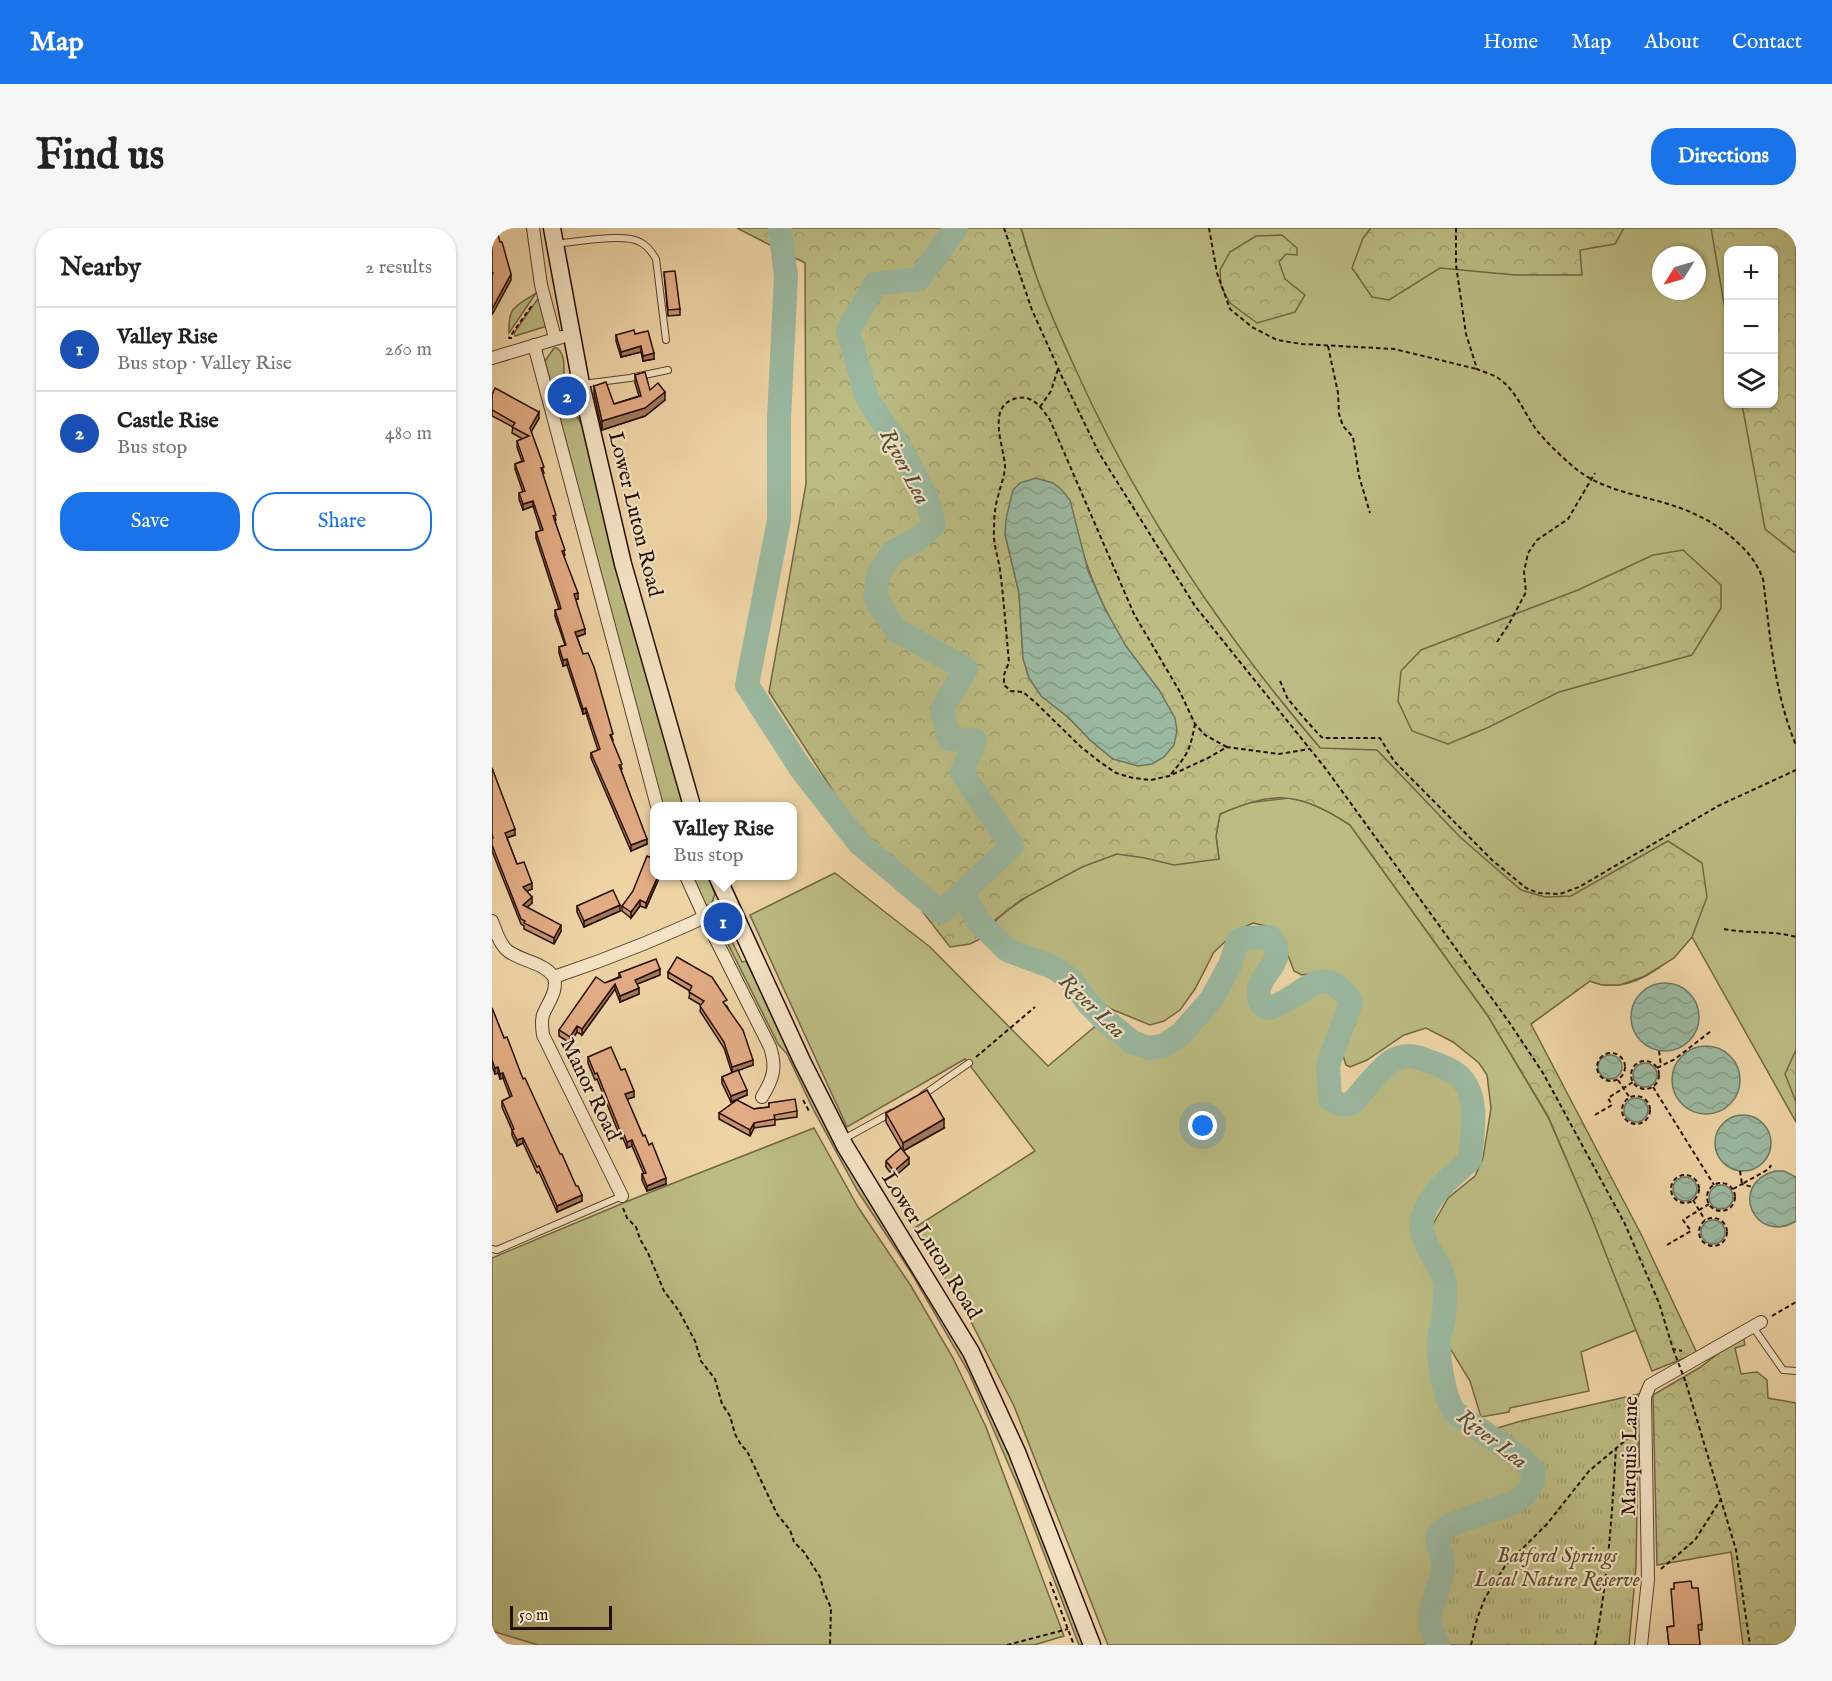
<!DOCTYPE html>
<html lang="en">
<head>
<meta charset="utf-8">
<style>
	body { margin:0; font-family:"IM FELL English",serif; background:#f6f6f6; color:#222 }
	.controls { position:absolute; right:18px; top:18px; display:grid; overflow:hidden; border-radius:12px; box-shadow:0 2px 4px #0004 }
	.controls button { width:54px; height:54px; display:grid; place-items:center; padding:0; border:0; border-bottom:2px solid #e0e0e0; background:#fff; color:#222; font:30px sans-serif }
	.compass { position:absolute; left:1160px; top:18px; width:54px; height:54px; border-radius:50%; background:#fff; box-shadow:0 2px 4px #0004; rotate:233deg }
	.scale { position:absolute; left:18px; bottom:15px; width:102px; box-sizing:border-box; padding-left:6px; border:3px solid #270f04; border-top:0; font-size:16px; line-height:21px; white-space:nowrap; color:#270f04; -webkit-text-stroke:4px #f4e3c4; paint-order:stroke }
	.you { position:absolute; left:711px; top:898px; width:21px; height:21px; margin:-15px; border:4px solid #fff; border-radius:50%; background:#1a73e8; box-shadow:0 0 0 9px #1a73e833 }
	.badge { display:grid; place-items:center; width:39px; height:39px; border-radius:50%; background:#1a73e8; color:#fff; font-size:20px; font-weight:700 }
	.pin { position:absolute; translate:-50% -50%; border:3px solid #fff; box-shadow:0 2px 6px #0006 }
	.popup { position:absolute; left:158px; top:574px; width:147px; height:78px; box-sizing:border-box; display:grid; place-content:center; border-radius:12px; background:#fff; filter:drop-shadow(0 2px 4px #0005); font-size:20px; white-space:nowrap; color:#767676 }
	.popup b { font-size:22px; color:#222 }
	.popup::after { content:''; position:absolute; left:50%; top:100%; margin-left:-12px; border:12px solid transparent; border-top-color:#fff }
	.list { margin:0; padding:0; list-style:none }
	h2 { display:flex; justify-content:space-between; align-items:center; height:78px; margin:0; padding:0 24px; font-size:26px }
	h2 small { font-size:20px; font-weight:400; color:#767676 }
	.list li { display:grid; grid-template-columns:39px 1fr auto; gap:18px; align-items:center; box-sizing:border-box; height:84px; padding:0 24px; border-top:2px solid #e0e0e0 }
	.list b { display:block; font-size:22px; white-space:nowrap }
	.list p { margin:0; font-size:20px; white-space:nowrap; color:#767676 }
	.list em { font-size:20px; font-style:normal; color:#767676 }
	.actions { display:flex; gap:12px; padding:18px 24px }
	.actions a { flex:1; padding:14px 0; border:2px solid #1a73e8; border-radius:24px; text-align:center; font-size:21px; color:#1a73e8 }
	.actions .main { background:#1a73e8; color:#fff }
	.icon { flex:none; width:33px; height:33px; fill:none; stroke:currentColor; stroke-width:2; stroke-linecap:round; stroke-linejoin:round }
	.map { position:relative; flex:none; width:1304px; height:1417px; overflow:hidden; border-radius:24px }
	header { display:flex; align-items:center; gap:36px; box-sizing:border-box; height:84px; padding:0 30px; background:#1a73e8; color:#fff }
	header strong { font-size:28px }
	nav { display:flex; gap:33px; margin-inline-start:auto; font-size:21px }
	.intro { display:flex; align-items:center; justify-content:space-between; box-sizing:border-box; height:144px; padding:0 36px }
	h1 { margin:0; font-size:42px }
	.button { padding:15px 27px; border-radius:24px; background:#1a73e8; color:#fff; font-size:21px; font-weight:700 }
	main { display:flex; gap:36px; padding:0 36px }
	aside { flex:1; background:#fff; border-radius:24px; box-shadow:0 2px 4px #0004 }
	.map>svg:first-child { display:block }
</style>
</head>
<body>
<header>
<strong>Map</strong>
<nav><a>Home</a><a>Map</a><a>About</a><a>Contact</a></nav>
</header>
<div class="intro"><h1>Find us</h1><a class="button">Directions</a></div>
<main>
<aside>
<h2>Nearby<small>2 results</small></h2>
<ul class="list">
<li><span class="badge" style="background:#1a4fb4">1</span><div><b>Valley Rise</b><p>Bus stop · Valley Rise</p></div><em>260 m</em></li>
<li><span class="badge" style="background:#1a4fb4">2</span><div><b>Castle Rise</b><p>Bus stop</p></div><em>480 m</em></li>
</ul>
<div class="actions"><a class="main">Save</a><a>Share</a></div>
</aside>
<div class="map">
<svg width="1304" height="1417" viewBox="0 0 1304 1417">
	<defs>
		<pattern id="forest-crowns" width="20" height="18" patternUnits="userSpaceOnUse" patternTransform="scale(1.5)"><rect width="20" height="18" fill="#bcbc83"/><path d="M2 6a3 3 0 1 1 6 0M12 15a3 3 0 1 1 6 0" fill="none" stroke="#a2a070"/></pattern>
		<pattern id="park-tufts" width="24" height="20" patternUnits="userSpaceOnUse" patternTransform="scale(1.5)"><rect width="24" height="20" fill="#bcbc83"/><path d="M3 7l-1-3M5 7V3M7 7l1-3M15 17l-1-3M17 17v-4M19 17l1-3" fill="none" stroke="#a2a070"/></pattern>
		<pattern id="water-waves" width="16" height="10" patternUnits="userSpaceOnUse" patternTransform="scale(1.5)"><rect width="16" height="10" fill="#9bb9a1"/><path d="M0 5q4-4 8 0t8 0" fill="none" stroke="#869e89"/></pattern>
	</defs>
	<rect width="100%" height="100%" fill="#eed4a5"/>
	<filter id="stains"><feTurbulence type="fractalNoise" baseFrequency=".00333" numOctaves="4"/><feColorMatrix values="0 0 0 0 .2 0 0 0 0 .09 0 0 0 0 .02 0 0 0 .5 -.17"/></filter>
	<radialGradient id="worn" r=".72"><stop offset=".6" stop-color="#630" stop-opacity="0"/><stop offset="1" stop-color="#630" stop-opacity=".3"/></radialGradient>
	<g fill="#bcbc83" stroke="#726644" stroke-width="1.5" fill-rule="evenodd">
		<path d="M529,0h775v894l-104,-185c-24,28 -63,60 -102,44l-59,43 -211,-276 -63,-76 -64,-90 -45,-71 -40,-72 -19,-39 -47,-105zM1236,22h46v154h-46zM1169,27h36v36h-36z"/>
		<path d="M44,65l-27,40c-1,-27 6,-26 27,-40z"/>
		<polygon points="45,72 48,72 55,98 23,108 22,105"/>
		<path d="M62,120h3c12,9 4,30 8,43l-3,1 2,9h4l17,29 48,192 50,184h-22l-3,-8 -113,-437z"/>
		<path d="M797,570c23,4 41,14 61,27l138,191 60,101 43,99 45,114 -55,22 8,39 -79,17 -1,4 -28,5 -11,-36 -22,-36 6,-23 1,-40 -3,-11 -13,-22 -7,-23 16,-28 27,-22 8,-18 8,-50 -4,-33 -8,-12 -26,-21 -27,-14 -22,7 -37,25 -17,7 -4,-2 -4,-13 13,-28 4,-17 -6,-17 -14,-14 -19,-4 -18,3 -8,-4 -7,-18 -3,-15 -9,-10 -22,-5 -15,7 -24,22 -19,37 -15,21 -16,11 -14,4 -39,-16 -22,-16 -11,-15 -20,-15 -42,-13 -18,-13 -8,-9c14,-23 100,-70 127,-74 9,-1 19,3 28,3 24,2 49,2 74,2l-3,-23 4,-22 26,-11z"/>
		<path d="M343,645l95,74 118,119 56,-47c13,11 26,24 42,28 32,8 72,-56 83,-80 4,-8 4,-19 10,-26 6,-7 23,-5 31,-4 23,30 -22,36 -9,67l8,4c32,-7 54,-52 82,-6l-23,63v24l2,10c9,5 13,8 22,4 12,-13 24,-30 38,-41 11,-8 24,-7 35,-2 12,4 28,9 37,19 18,21 10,56 8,81 -18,16 -39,33 -47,56 -8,26 20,45 22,69 0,12 0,26 -2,37 -1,6 -4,12 -4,18 -1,19 5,57 15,72l63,43 17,16c0,14 -5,21 -17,30l-67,24 -13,20 6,14 -1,19 -12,39 8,28h-330l-94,-239 -49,-96 -51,-82 121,-77 -70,-92 -118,68 -97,-212z"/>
		<polygon points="199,648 216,648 223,666 219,677 212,677"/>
		<polygon points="229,691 250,734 254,733 336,898 470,1121 509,1202 592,1417 587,1417 528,1263 477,1145 420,1046 365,962 321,881 295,826 286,816 227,698 226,693"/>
		<polygon points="322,900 366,979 419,1058 461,1130 494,1199 572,1408 542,1417 46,1417 0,1403 0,1030 141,971"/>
	</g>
	<g fill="url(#forest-crowns)" stroke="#726644" stroke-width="1.5" fill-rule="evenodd">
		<path d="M245,0h284c13,49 33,94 54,140 62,139 146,264 245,380l57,2 83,87 61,53 24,7 26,-1 97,-55 34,22 5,34 -15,40 -18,21 -29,18 -25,9h-18l-12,-4 -59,43 111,212 55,117 -45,18 -61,-155 -43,-100 -60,-100 -138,-191c-51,-33 -74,-35 -130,-11l-4,22 3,23 -45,6 -29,-7 -28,-4 -35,13 -61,33 -26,20 -11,17 -14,7 -20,3 -97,-125 -84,-130 37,-208 -1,-221zM513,306l73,3c11,38 26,74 47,108 10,16 22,30 34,45l-46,69 -23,-19 -22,-23 -14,-11 -25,-28 -6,-20 -4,-65z"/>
		<polygon points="879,0 1132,0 1123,16 1088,22 1090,47 1023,47 948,40 897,72 880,69 860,40 871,10"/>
		<polygon points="1219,0 1304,0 1304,323 1302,324 1273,301 1250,176 1282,176 1282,22 1236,22 1236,99"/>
		<polygon points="790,7 805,20 805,27 794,26 787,34 793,51 813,67 803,84 765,95 738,75 729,58 728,42 738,24 764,8"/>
		<polygon points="1191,322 1229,357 1229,380 1200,427 1067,464 995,500 956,516 920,503 906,473 909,443 929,422 1086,362 1161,327"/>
		<polygon points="1304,822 1304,874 1293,846"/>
		<polygon points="1251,1107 1253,1117 1243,1120 1249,1146 1265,1144 1275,1152 1276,1170 1304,1175 1304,1417 1251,1417 1239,1324 1165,1337 1161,1167 1207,1140"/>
	</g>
	<path fill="url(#park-tufts)" stroke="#726644" stroke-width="1.5" d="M1147,1166l-3,173 -7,78h-191c-3,-9 -8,-17 -8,-27 1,-19 14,-36 13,-56 0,-11 -7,-13 -5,-27l12,-10 67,-24c12,-9 17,-16 17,-30l-17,-16 -33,-23 37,-11z"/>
	<g fill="url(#water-waves)" stroke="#6d7562" stroke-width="1.5">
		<polygon points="544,250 561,255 570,262 578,272 596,343 613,381 634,418 667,462 683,490 685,503 682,517 672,529 660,536 646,538 621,531 598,512 576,489 549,468 537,450 531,430 527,365 513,306 514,291 521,262 528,255"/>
		<circle cx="1173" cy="789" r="34"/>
		<circle cx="1214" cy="852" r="34"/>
		<circle cx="1118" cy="839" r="12"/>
		<circle cx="1153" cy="847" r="12"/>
		<circle cx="1144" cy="882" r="12"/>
		<circle cx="1251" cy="915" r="28"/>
		<path d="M1283,943h9l12,6v44c-41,25 -69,-37 -21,-50z"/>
		<circle cx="1193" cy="961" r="12"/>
		<circle cx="1229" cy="969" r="12"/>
		<circle cx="1221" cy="1004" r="12"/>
	</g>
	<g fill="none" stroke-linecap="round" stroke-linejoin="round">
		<g stroke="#9bb9a1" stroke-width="24">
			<polyline points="288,0 294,48 287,190 287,292 255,457 309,541 367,615 449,684 471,664"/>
			<path d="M464,0l-37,51 -44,5 -27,47 19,67 37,56 23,45 7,26 -16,14 -25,13 -14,21 -4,25 21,32 70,39 -24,40 7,30 26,1 -13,33 50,73 -49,46 15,29 29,29 48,18 16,12 17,23 16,16 28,23 17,6 14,-2 18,-12 30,-34 19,-35 8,-24 6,-3 26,-1c23,30 -22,36 -9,67l8,4c31,-7 54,-52 82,-6l-23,63 2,34c9,5 13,8 22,4 12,-13 24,-30 38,-41 11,-8 24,-7 35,-2 12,4 28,9 37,19 18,21 10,56 8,81 -18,16 -40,33 -47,56 -8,26 20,45 22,69 0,12 0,26 -2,37 -1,6 -4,12 -4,18 -1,19 5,57 15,72l63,43 17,16c0,14 -5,21 -17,30l-67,24 -12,10c-2,14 5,16 5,27 1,20 -12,37 -13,56 0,10 5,18 8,27"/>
		</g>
		<g stroke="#59402c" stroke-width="8">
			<g id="service">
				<path d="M63,16c20,-2 69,-11 85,-2 8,4 12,10 16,17l10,81"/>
				<polyline points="91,156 138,150 176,142"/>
				<polyline points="431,867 477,835"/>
				<polyline points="350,912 399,885"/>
				<polyline points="0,1021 5,1022 130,968"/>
				<polyline points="1261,1099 1291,1142 1304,1143"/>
			</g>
		</g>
		<g stroke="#59402c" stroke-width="14">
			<g id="minor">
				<polyline points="41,0 49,57 63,110"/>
				<polyline points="42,117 165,578"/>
				<polyline points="0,130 70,109"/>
				<path d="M194,648l19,42 65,129c7,21 3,32 -8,50"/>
				<path d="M0,693c4,10 7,23 16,30 15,11 35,11 46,26 4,15 -6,25 -11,38 -2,7 -1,13 0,20l79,161"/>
				<path d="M62,749c60,-20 119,-44 176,-72"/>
				<polyline points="1149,1417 1156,1352 1153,1169 1158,1157 1269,1094"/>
			</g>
		</g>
		<g stroke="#270f04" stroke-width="19">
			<g id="secondary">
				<polyline points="60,0 89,156 131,336 200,578"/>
				<polyline points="225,648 310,833 353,918 479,1124 525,1224 600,1417"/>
			</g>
		</g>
		<g stroke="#270f04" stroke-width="2" stroke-dasharray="4.5 3" stroke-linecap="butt">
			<polyline points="512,0 540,82 571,151 607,225 703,378 834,541 1017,794 1051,845 1133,996 1167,1075 1181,1121 1190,1123"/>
			<polyline points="717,0 725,45 738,81 760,99 785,112 810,116 902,121 985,141"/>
			<path d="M964,0v37l10,69 11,35c6,3 15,5 21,9 19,12 27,38 41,55 9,11 32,33 44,41 24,16 54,21 82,29 27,8 52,20 72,39 12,11 20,21 26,37 7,55 11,114 33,166"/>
			<polyline points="20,110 17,110 41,76"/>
			<polyline points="836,118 846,165 847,186 851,198 861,209 867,248 878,285"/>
			<polyline points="548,179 559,163 566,141"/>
			<polyline points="1005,414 1017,396 1034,364 1032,344 1036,325 1045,312 1076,291 1103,245"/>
			<path d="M788,453c3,6 5,13 8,18 4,5 31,37 35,39h57l14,23 98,99 34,28 12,5 22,1 19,-7 139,-81 78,-36"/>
			<path d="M735,519l-22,-12 -10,-11 -15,-32 -46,-78 -84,-194c-8,-11 -16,-25 -32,-22 -33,6 -14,48 -13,68 0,9 -4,18 -6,27 -4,12 -5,24 -5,37 -1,14 4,26 6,40 4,31 6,62 9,92l-5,13v10l7,6 12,1 13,11 45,44 19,15 16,11 17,5 18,2 18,-4 39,-18 19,-11 52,7 30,-5"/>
			<path d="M679,546c17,-20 19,-24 24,-50"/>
			<path d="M1232,701c24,5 49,1 72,8"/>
			<polyline points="1167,823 1169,838"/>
			<circle cx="1119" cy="839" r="14"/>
			<polyline points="484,829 543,779"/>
			<circle cx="1153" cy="847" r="14"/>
			<polyline points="1165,840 1183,831 1219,803"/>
			<polyline points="1126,852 1138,870"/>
			<polyline points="1161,859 1222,957"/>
			<circle cx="1144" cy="882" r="14"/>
			<polyline points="311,872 317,883"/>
			<polyline points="1103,887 1120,877 1116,870 1141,854"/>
			<polyline points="1248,943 1250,956 1277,941 1279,937"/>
			<circle cx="1193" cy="961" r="14"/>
			<circle cx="1229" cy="969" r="14"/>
			<polyline points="1241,961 1250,956 1260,959"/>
			<polyline points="1201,972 1213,992"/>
			<polyline points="131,980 135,990 144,999 148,1011 156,1025 172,1063 187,1083 203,1113 209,1133 223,1151 230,1176 238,1188 243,1206 249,1217 255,1223 285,1286 298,1302 302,1314 312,1324 328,1349 332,1364 339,1380 338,1417"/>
			<circle cx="1221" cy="1004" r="14"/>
			<polyline points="1175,1017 1199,1003 1191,992 1217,976"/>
			<polyline points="1280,1088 1304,1074"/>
			<polyline points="1194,1155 1244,1322 1258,1417"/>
			<polyline points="1169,1341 1203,1312 1229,1271"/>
			<polyline points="558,1354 582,1417"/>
			<polyline points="0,1411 17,1417"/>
			<polyline points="515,1417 576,1401"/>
			<polyline points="979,1417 985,1391 993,1370 1013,1338 1055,1296 1097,1243 1140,1207"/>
			<path d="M1103,1417c13,-65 17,-131 21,-197"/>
		</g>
		<use href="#service" stroke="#f4e3c4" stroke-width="6"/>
		<use href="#minor" stroke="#f4e3c4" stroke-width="12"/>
		<use href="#secondary" stroke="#f4e3c4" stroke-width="16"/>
		<polyline stroke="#270f04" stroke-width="2" stroke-dasharray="4.5 3" stroke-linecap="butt" points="1181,1121 1194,1155"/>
	</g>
	<g fill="#c39472" stroke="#270f04" stroke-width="1.5">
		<polygon points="172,44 188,81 188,87 176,88"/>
		<polygon points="143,106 162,131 151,133 149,124 129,129 124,113 124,107"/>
		<polygon points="143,147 158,162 173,172 153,188 110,202 102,166 102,158 122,176 147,168 143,155"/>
		<polygon points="0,167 47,190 39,204 52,245 50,245 64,292 63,293 73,327 71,328 86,371 83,371 93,406 85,409 121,512 120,512 130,541 129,542 155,616 139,623 99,530 99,525 106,522 94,485 91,486 75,437 71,438 67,425 67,419 73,417 63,388 63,382 67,381 44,310 44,304 49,303 41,278 31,282 27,271 27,265 31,264 23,241 23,236 30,233 25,219 25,213 31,211 20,205 21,199 0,188"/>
		<polygon points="0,540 23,607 15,610 25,636 40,661 35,663 40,675 35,679 69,703 62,716 32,701 32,698 29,696 0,623"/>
		<polygon points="162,648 168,648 154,680 148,678 139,690 130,683 130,678"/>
		<polygon points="85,678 128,683 92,699 85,684"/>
		<polygon points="176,744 235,778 261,837 246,842 255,867 239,874 230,855 230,849 240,845 232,820 208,783 209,777 197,770 198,763 176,750"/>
		<polygon points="127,745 168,747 145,756 147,766 128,774 123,761 90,807 85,804 78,815 67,808 67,802 113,755 127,749"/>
		<polygon points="0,780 12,810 31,851 90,973 65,984 47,944 45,945 31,915 25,918 20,907 20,902 10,879 10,873 18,869 11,850 8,851 6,845 3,846 0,838"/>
		<polygon points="96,829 129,842 142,869 135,871 151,908 174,956 155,963 150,952 150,946 152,946 140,918 135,920 131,910 129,911 105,851 103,852 96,835"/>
		<polygon points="277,875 305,883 305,889 283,892 283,897 262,900 258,908 227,891 227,885 277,879"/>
		<polygon points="394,885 452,900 411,923 417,936 402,949 394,939 394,933 409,920 394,894"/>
		<polygon points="1200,1360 1210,1396 1210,1402 1206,1402 1208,1417 1177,1417 1175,1399 1182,1398"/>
	</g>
	<g fill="#9f785c" stroke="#270f04" stroke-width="1.5">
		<polygon points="19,46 19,52 0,87 0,81"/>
		<polygon points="149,118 149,124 129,129 129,124"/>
		<polygon points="162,125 162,131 151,133 151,128"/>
		<polygon points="173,164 173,172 153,188 110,202 110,193"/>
		<polygon points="47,184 47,190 38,206 38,200"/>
		<polygon points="41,273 41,278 31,282 31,276"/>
		<polygon points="86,365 86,371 82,372 82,366"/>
		<polygon points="93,401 93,406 83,409 83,404"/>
		<polygon points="75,431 75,437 71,438 71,432"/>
		<polygon points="94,480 94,485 91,486 91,481"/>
		<polygon points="23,601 23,607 13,610 13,605"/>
		<polygon points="155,611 155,616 139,623 139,617"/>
		<polygon points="166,648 168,648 154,680 154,675"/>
		<polygon points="40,655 40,661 31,665 31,659"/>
		<polygon points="40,669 40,675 31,683 31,677"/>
		<polygon points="148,672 148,678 139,690 139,684"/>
		<polygon points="128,677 128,683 92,699 92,693"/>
		<polygon points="69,697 69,703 62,716 62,710"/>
		<polygon points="168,741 168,747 143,757 143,752"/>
		<polygon points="123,756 123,761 90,807 90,801"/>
		<polygon points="147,760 147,766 128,774 128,768"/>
		<polygon points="85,798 85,804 78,815 78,809"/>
		<polygon points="261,832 261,837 240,845 240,839"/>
		<polygon points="6,839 6,845 3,846 3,840"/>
		<polygon points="11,845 11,850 8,851 8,846"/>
		<polygon points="255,862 255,867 239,874 239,868"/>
		<polygon points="142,863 142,869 133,872 133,866"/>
		<polygon points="452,891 452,900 411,923 411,915"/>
		<polygon points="262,895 262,900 258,908 258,902"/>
		<polygon points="31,910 31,915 25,918 25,912"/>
		<polygon points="140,912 140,918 135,920 135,914"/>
		<polygon points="417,930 417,936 402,949 402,943"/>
		<polygon points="174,950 174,956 155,963 155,958"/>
		<polygon points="90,967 90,973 65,984 65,978"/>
	</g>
	<g fill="#e3ac84" stroke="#270f04" stroke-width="1.5">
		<polygon points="0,0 4,0 8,14 10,14 19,46 0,81 0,47 1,45 0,45"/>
		<polygon points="183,43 188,81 176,82 172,44"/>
		<polygon points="142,102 143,106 156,103 162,125 151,128 149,118 129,124 124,107"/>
		<polygon points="153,144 158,162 166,155 173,164 153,180 110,193 102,158 114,154 122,176 149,168 143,147"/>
		<polygon points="3,160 47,184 38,200 52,239 49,240 64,287 61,288 73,322 70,323 86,365 82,366 93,401 83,404 91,426 96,425 102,439 121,506 118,507 130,536 127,537 155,611 139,617 99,525 108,521 94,480 91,481 75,431 71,432 67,419 74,417 63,382 69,381 67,374 44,304 51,302 41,273 31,276 27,265 33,263 23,236 32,233 25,213 37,208 20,199 23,195 0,182 0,167"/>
		<polygon points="0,540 23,601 13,605 25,636 32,634 40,655 31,659 40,669 31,677 69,697 62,710 32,695 33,693 29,691 0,617 0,611 1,610 0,606"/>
		<polygon points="155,628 162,631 162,648 166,648 154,675 148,672 139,684 130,678 141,663"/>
		<polygon points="121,662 128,677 92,693 85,678"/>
		<polygon points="185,729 220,749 235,772 231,774 251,802 261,832 240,839 232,814 208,778 212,773 197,764 200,758 176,744"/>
		<polygon points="164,731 168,741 143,752 147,760 128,768 123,756 90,801 85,798 78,809 67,802 104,749 113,755 129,749 127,745"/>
		<polygon points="0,780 12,810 15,809 31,851 33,850 68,926 70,926 84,958 86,958 90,967 65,978 47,938 45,939 31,910 25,912 20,902 22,901 10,873 20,868 11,845 8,846 6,839 3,840 0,832"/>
		<polygon points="119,819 129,842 133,841 142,863 133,866 143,889 151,908 153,907 157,917 160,915 174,950 155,958 150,946 154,945 140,912 135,914 131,904 129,905 105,845 103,846 96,829"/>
		<polygon points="246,842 255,862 239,868 230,849"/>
		<polygon points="435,862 452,891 411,915 394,885"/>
		<polygon points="303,871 305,883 282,887 283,891 262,895 258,902 227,885 245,872 262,881 277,879 277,875"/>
		<polygon points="409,920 417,930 402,943 394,933"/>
		<polygon points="1199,1353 1200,1360 1206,1360 1210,1396 1206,1397 1208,1417 1177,1417 1175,1399 1182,1398 1179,1361 1182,1361 1182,1355"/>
	</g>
	<g text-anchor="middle" stroke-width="4.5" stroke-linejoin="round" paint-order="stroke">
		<g font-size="21" fill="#270f04" stroke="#f4e3c4">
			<text transform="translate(144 286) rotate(76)" y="7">Lower Luton Road</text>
			<text transform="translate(99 861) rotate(64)" y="7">Manor Road</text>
			<text transform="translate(440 1017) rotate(58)" y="7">Lower Luton Road</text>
			<text transform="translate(1137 1228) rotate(-89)" y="7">Marquis Lane</text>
		</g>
		<g font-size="21" font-style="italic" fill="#5b4c30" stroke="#f4e3c4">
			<text x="1065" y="1334">Batford Springs<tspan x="1065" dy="24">Local Nature Reserve</tspan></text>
		</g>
		<g font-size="22" font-style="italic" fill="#504a3b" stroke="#f4e3c4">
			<text transform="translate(414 238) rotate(62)" y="8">River Lea</text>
			<text transform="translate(601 777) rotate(44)" y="8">River Lea</text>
			<text transform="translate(1001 1210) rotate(38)" y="8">River Lea</text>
		</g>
	</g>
	<rect width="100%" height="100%" filter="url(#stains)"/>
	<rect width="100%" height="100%" fill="url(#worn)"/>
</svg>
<div class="controls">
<button>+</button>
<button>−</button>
<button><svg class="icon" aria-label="layers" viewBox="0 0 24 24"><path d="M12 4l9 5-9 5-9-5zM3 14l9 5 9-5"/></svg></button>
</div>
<svg class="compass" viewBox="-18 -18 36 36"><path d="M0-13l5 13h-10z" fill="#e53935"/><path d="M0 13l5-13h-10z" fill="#767676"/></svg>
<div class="scale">50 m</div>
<div class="you"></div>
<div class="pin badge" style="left:231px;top:694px;background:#1a4fb4">1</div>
<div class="popup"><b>Valley Rise</b>Bus stop</div>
<div class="pin badge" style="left:75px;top:168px;background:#1a4fb4">2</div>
</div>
</main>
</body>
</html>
